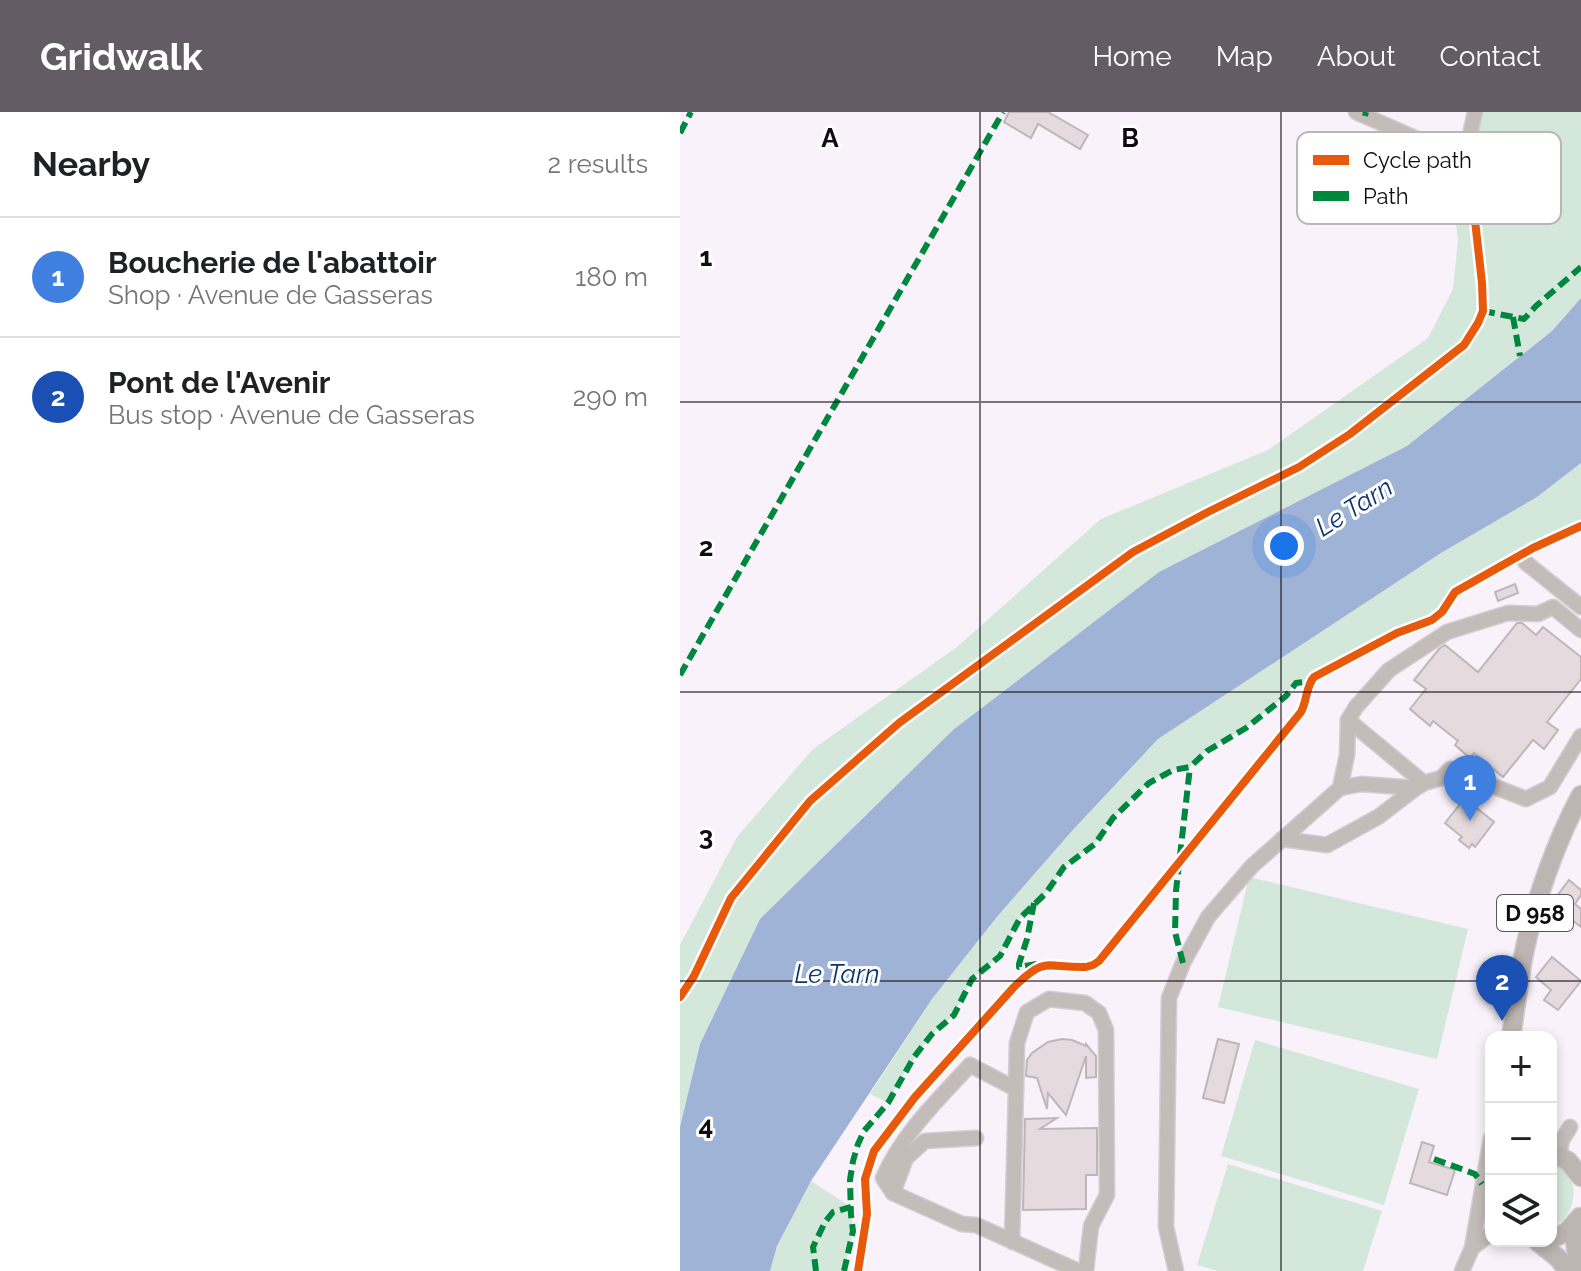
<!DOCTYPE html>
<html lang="en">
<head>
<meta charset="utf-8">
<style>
	body { margin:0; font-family:Raleway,sans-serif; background:#f6f6f6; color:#202124 }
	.controls { position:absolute; right:24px; bottom:24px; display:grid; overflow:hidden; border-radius:16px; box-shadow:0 4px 12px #0003 }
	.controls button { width:72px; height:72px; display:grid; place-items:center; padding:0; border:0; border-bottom:2px solid #e0e0e0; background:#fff; color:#202124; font:40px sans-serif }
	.you { position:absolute; left:604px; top:434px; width:28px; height:28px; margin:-20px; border:6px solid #fff; border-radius:50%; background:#1a73e8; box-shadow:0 0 0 12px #1a73e833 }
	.badge { display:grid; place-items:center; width:52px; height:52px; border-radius:50%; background:#645c64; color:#fff; font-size:26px; font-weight:700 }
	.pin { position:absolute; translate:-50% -66px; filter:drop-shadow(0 2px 4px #0008) }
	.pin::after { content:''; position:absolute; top:42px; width:28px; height:24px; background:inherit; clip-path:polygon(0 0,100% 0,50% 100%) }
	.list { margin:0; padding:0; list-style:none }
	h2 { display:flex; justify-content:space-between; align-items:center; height:104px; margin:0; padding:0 32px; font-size:34px }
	h2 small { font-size:26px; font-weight:400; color:#757577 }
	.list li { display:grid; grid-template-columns:52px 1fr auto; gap:24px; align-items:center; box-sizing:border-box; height:120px; padding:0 32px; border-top:2px solid #e0e0e0 }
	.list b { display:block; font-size:30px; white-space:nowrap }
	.list p { margin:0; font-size:26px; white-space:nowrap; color:#757577 }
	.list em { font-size:26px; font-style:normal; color:#757577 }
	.icon { flex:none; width:44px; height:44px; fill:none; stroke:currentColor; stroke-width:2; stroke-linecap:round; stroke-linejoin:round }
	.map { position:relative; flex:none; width:901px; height:1159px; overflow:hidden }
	header { display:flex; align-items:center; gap:48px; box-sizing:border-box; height:112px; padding:0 40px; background:#645c64; color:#fff }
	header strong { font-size:38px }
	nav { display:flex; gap:44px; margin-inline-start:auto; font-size:28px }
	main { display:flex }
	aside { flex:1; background:#fff }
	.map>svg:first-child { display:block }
</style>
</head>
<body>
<header>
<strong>Gridwalk</strong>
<nav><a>Home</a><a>Map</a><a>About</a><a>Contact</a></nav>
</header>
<main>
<aside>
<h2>Nearby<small>2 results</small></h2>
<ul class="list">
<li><span class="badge" style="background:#3f7fe0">1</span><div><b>Boucherie de l'abattoir</b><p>Shop · Avenue de Gasseras</p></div><em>180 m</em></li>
<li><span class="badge" style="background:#1a4fb4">2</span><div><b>Pont de l'Avenir</b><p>Bus stop · Avenue de Gasseras</p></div><em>290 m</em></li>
</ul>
</aside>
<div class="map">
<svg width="901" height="1159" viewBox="0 0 901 1159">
	<rect width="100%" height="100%" fill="#f9f2fa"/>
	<g fill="#d3e8da">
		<polygon points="795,0 901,0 901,186 872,219 727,334 479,460 273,618 80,807 20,932 0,1015 0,833 57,725 133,637 277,535 421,407 588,338 748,226 773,177 778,128 767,40 787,37"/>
		<polygon points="901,351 901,414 853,436 770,483 766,502 762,500 752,508 717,521 648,557 631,569 616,571 605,584 566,616 527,639 510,655 493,658 469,671 433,706 415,732 384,755 366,781 340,806 320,844 292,867 274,903 252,922 220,967 208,991 190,982 252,887 316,806 391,720 478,627 761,441 857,385"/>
		<polygon points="569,765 788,817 757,947 538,895"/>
		<polygon points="575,928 739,977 704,1093 541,1044"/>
		<path d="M871,1048c30,13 30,54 0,68z"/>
		<polygon points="548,1052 702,1099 683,1159 538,1159 517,1153"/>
		<polygon points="131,1069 171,1095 173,1119 164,1159 90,1159 97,1134"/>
	</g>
	<polygon fill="#9fb3d6" points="901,186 901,351 857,385 761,441 478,627 391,720 316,806 252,887 131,1069 97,1134 90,1159 0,1159 0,1015 20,932 80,807 273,618 479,460 727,334 872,219"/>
	<g fill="#e5dbde" stroke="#c0b6ba" stroke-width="2">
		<polygon points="329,0 368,0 408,23 400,37 358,12 351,26 324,10"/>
		<polygon points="835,472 838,481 818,489 815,480"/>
		<polygon points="837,511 842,511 856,523 863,515 901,545 901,567 867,610 878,618 864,637 853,628 823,665 794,641 790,646 775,633 778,629 753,609 750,614 730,597 746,577 734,568 759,537 765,533 798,560"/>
		<polygon points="779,682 814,710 795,735 792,732 789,736 779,728 782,725 765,711 780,692"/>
		<polygon points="889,768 901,778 901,783 895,792 901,797 901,815 886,803 879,811 869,803 874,788"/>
		<polygon points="872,845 901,869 878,898 864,888 871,878 856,865"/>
		<polygon points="382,927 392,928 406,934 406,932 416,944 416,965 406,966 406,944 386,1003 368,981 367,997 357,966 346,964 347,948 352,941 368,930"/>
		<polygon points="538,927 559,932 544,991 523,986"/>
		<polygon points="377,1006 360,1017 417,1016 417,1063 406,1063 406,1097 343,1098 345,1007"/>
		<polygon points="742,1030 754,1034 749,1050 775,1058 767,1083 730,1071"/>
	</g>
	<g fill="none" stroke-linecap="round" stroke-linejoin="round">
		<g stroke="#d3ced4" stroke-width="17">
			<g id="minor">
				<polyline points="676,0 767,40 787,37 795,0"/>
				<polyline points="845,450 901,495"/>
				<polyline points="668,608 744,671"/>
				<polyline points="660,676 667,643 668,608 676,595 709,558 767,520 828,501 858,502 873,495 901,518"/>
				<polyline points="602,727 647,733 698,705 736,676"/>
				<polyline points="336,977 337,931 347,900 369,887 405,891 419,901 426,918 427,1083 411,1114 406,1159"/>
				<polyline points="879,1043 882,1028 890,1015"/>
				<polyline points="213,1081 226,1046 245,1029 296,1026"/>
				<path d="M332,1130l4,-153 -46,-24c-32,35 -68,69 -87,113l10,15 69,31 14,1 102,46"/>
				<polyline points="792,1136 811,1026"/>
				<polyline points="496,1159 486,1115 489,886 503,851 528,805 572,754 660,676 681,672 736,676 744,671 761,666 770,657 789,660 813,674 846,687 870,675 901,624"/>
				<polyline points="782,1159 792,1136 811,1121"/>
			</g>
		</g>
		<g stroke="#d3ced4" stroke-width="21">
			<g id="major">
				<path d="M831,925c4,-26 7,-53 12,-79 10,-52 33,-117 58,-163"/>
				<polyline points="871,1040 888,1049 901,1065"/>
				<polyline points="895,1112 895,1129 899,1159"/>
				<polyline points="871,1127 887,1120 900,1105"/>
				<polyline points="857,1129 878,1146 888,1159"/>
			</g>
		</g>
		<use href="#minor" stroke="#c3bcb9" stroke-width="14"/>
		<use href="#major" stroke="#bdb5b1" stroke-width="18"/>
		<g stroke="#00873e" stroke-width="6" stroke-dasharray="12 6" stroke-linecap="butt">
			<polyline points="685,4 686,0"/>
			<polyline points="0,21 11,0"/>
			<polyline points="803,199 844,207 856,194 901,155"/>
			<polyline points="833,205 840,244"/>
			<polyline points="0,563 323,0"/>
			<polyline points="354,791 347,827 339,852 339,855 357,852"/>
			<polyline points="503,851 495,820 496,779 510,655"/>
			<polyline points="754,1047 795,1062 802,1072"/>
			<polyline points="136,1159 133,1135 145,1110 153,1100 171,1095"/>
			<polyline points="164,1159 173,1119 171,1103 170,1068 173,1049 178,1032 184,1019 208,991 234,945 252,922 274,903 292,867 320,844 340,806 366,781 384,755 415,732 433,706 469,671 493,658 510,655 527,639 566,616 606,584 616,571 631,569"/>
		</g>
		<g stroke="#fff" stroke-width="13">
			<g id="cycleway">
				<polyline points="0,885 14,864 51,786 130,689 219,611 453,440 528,400 619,355 670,322 784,233 798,211 803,199 802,171 787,37"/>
				<path d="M178,1159l9,-57 -2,-35 9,-28 41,-54 99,-110c33,-32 32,-19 72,-20l7,-2 6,-4 202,-249c6,-11 5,-26 13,-35l83,-44 35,-13 10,-8 13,-20 78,-44 48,-22"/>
			</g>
		</g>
		<use href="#cycleway" stroke="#e8590c" stroke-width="8"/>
	</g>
	<path fill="none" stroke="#130b14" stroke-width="2" stroke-opacity="0.55" d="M300,0v1159M601,0v1159M0,290h901M0,580h901M0,869h901"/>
	<g text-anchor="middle" stroke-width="6" stroke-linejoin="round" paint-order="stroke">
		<rect fill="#fff" stroke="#5a545a" stroke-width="2" x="817" y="783" width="76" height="36" rx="6"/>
		<g font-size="22" font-weight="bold" fill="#130b14">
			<text x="855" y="809">D 958</text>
		</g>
		<g font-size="26" font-style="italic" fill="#0c356e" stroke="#fff">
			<text transform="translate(674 395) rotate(-32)" y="9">Le Tarn</text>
			<text x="157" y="871">Le Tarn</text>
		</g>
	</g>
	<rect x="617" y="20" width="264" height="92" rx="12" fill="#fff" stroke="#b8b6b8" stroke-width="2"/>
	<rect x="633" y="43" width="36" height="10" fill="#e8590c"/>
	<rect x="633" y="79" width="36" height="10" fill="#00873e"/>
	<g font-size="22" fill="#130b14">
		<text x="683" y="56">Cycle path</text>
		<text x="683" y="92">Path</text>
	</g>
	<g font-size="26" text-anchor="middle" font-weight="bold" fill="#130b14" stroke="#fff" stroke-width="6" stroke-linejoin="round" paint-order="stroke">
		<text x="150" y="35">A</text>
		<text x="450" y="35">B</text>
		<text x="26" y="154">1</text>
		<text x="26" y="444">2</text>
		<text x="26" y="733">3</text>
		<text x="26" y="1023">4</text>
	</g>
</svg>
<div class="controls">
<button>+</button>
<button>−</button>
<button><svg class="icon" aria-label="layers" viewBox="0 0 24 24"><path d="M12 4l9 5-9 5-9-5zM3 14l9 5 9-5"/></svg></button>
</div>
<div class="you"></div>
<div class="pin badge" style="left:790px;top:709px;background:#3f7fe0">1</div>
<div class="pin badge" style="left:822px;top:909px;background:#1a4fb4">2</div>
</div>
</main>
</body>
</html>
